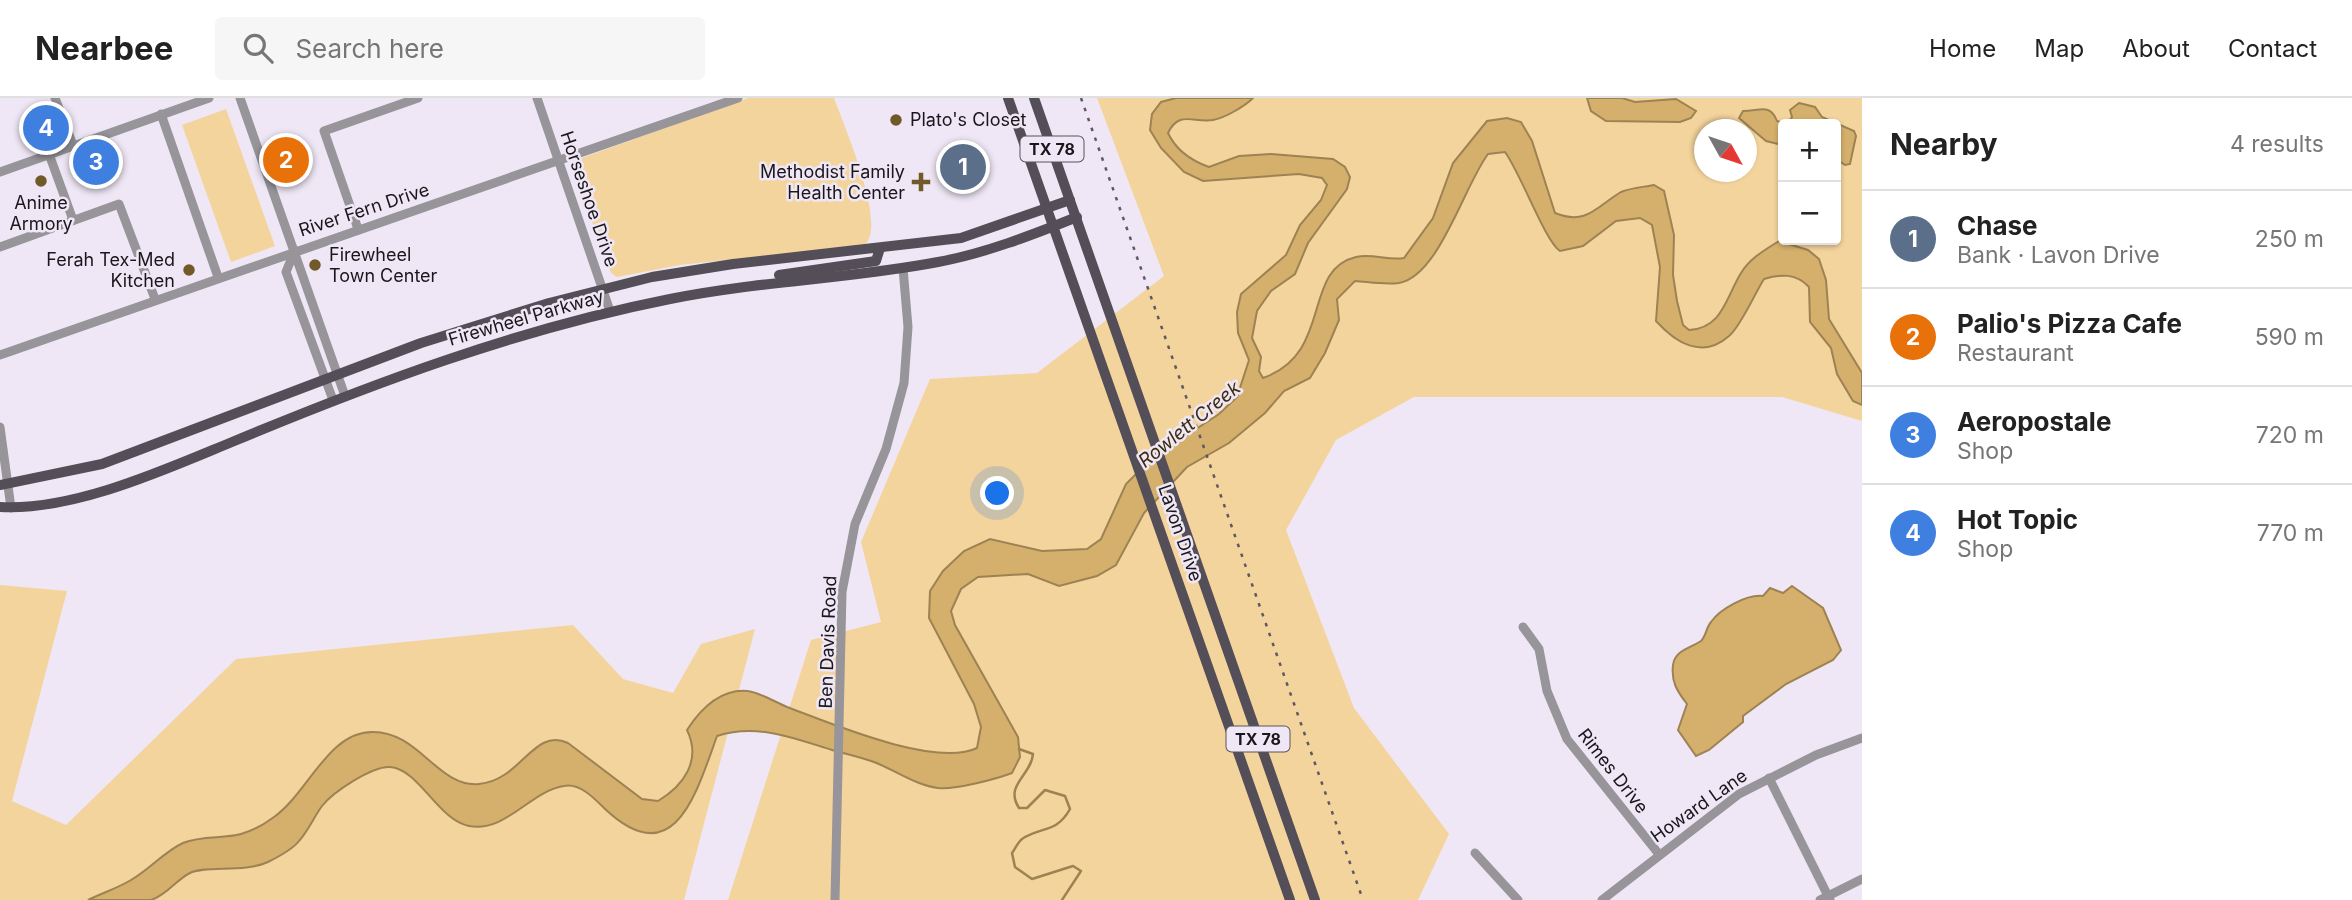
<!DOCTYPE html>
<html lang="en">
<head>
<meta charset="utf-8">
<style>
	body { margin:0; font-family:Inter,sans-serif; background:#f6f6f6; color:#222 }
	.controls { position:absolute; right:21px; top:21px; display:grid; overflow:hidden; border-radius:7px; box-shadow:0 2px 5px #0004 }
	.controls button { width:63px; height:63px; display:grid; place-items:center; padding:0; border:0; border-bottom:2px solid #e0e0e0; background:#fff; color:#222; font:35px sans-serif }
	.compass { position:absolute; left:1694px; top:21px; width:63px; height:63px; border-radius:50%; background:#fff; box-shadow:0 2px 5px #0004; rotate:130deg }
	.you { position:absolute; left:998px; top:396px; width:24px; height:24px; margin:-18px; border:5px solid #fff; border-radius:50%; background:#1a73e8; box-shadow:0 0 0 10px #1a73e833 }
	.badge { display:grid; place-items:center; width:46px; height:46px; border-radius:50%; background:#72592a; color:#fff; font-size:23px; font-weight:700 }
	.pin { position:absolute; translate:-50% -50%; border:4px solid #fff; box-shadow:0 2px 7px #0006 }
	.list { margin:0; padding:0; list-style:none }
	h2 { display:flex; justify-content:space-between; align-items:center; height:91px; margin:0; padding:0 28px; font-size:30px }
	h2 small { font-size:23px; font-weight:400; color:#767676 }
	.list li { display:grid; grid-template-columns:46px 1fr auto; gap:21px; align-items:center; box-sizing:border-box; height:98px; padding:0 28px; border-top:2px solid #e0e0e0 }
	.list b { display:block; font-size:26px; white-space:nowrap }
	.list p { margin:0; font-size:23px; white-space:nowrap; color:#767676 }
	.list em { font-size:23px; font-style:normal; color:#767676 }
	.icon { flex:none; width:38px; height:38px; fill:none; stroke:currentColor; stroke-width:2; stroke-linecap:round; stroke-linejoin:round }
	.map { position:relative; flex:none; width:1862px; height:802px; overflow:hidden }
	header { display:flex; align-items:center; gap:42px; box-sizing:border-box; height:98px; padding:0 35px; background:#fff; border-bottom:2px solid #e0e0e0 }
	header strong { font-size:33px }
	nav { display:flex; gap:38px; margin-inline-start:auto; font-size:24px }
	.search { width:490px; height:63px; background:#f6f6f6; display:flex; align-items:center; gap:18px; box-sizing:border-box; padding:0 24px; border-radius:7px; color:#767676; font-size:26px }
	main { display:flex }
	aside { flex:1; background:#fff }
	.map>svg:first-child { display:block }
</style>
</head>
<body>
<header>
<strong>Nearbee</strong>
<div class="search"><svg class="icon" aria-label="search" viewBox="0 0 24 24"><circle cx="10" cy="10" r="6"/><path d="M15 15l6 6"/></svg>Search here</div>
<nav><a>Home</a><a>Map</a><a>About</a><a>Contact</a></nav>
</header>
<main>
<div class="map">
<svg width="1862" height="802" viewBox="0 0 1862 802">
	<rect width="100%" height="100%" fill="#efe7f5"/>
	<g fill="#f4d49d" fill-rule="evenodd">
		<path d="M748,0h86c9,25 55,130 30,147l-184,20 -63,12 -6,-4 -38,-102 3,-11z"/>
		<path d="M1097,0h765v323l-80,-24h-368l-78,43 -50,90 68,178 95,126 -31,66h-690l83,-260 70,-18 -20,-80 69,-163 107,-6 127,-97zM1783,26h53v116h-53zM1704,32h42v42h-42z"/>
		<polygon points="226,11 275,148 231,164 182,27"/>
		<polygon points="0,487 67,493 12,703 66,727 236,561 573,527 623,581 673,595 701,546 755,531 684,802 0,802"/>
	</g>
	<g fill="#d5b06c" stroke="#9d8254" stroke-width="2">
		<path d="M1176,0h77c-8,8 -28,20 -40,22 -20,3 -34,-10 -45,13 8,17 24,28 41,34l30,-11 32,-2 62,5 12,8 5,10 -3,12 -39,54 -13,31 -24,17 -14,20 -5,27 9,19 -2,14 4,7c71,-25 38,-108 93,-121 17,-4 31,4 48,1l29,-40 20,-55 34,-42 20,-3 14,4 11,19 23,72c32,13 42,-7 66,-21 9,-4 23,-5 33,-7l10,6 10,44 -1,40 4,26 6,24 6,5c34,-2 37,-33 52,-57 9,-15 24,-23 38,-32l29,9 11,9 7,21 3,39 33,54v32l-9,-4 -16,-27 -6,-26 -21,-26 -1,-35c-13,-14 -28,-13 -45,-8 -9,14 -23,47 -35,57 -27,24 -54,6 -73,-15l4,-54 -8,-42 -12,-7 -24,3 -33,25 -23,5c-15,-10 -39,-77 -55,-99l-17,2c-24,32 -49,122 -89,129 -14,2 -30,-1 -44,-2l-18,18 2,21 -14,33 -15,25 -26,13 -19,22 -36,30 -42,24 -43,46 -28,52 -19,11 -38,10 -31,-12 -50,3 -17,12 -10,22 4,14 63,112 2,20 -8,16c-16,6 -57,17 -74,15 -23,-3 -43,-18 -64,-26 -14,-5 -28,-8 -42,-12 -39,-12 -75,-27 -115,-14 -21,58 -43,139 -113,72 -10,-10 -24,-25 -40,-22 -34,5 -58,47 -95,40 -31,-6 -50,-57 -79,-59 -18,-1 -57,25 -68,39 -8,11 -14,25 -23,35 -6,8 -21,16 -31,21 -24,11 -61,3 -78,11 -13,6 -24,23 -39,27 -18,0 -44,0 -63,0 14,-7 30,-12 43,-20 18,-10 34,-29 52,-37 19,-8 40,-4 58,-9 11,-3 25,-11 33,-17 34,-24 54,-85 98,-85 47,-1 66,56 107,52 43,-4 54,-57 89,-41l74,56 16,2c25,-15 44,-40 29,-71 13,-20 33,-41 60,-39 12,1 28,11 40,16 43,16 148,61 190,41l4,-21 -7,-23 -45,-86 1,-27 13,-20 21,-20 26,-12 52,12 45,-2 14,-10 25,-55 26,-26 67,-44 18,-17 12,-37 -11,-27 -1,-21 4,-18 45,-39 14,-30 21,-25 6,-15 -5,-7 -23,-4 -96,7 -19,-9 -23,-24 -11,-18 2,-16 9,-12z"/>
		<polygon points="1587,0 1622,0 1635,4 1676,1 1696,13 1691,20 1680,24 1606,23 1591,13"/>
		<path d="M1799,5l16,4 7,10 32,14 2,5 -6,28 -5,1 -9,-6v-35h-53l-1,21 -16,-4 -27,-23 4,-7c17,0 27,-8 34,10l10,3 5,-7 -2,-7z"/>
		<path d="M1792,488l31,22 18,42 -8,10 -47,24 -43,32v6l-34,28 -13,6 -18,-26 9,-26c-10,-13 -16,-22 -14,-39 2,-15 18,-17 28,-24 5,-5 5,-13 10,-19 9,-13 36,-28 52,-26l7,-8 13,5z"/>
	</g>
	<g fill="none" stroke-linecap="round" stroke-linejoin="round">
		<path stroke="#9d8254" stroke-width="2.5" d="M1019,651l14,5c-2,22 -29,31 -14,54h8l18,-18 20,6 5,13c-14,25 -29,17 -48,30 -4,3 -7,10 -10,14l3,14 17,12 41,-13 8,5 -19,29"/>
		<g stroke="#97949a" stroke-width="9">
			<polyline points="55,0 73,47"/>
			<polyline points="240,0 345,298"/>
			<polyline points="537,0 610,213"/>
			<polyline points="161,16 218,179"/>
			<polyline points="49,56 73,122"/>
			<polyline points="0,74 209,0"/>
			<polyline points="358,131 324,33 418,0"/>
			<polyline points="0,149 119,106 155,201"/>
			<polyline points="295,152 286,174 333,302"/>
			<polyline points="0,257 738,0"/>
			<polyline points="0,329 11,410"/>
			<polyline points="1523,529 1539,551 1547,593 1567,641 1658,755"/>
			<polyline points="1769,680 1830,802"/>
			<polyline points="1475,755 1518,802"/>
			<polyline points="835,802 842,494 855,426 886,351 904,285 908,229 903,170"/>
			<polyline points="1602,802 1739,696 1816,657 1862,640"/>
			<polyline points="1820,802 1862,781"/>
		</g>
		<g stroke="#544e58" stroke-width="10">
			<polyline points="1008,0 1290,802"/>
			<polyline points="1034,0 1315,802"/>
			<polyline points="779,177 876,163 880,150"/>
			<polyline points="0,387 102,366 421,245 549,205 652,179 733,166 961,140 1070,102"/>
			<path d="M0,409c74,4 164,-37 232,-65 142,-59 286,-113 438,-143 89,-18 179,-20 268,-37 48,-9 94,-27 139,-45"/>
		</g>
		<polyline stroke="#5e5961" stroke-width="2.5" stroke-dasharray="3.5 7" stroke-linecap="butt" points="1081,0 1363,802"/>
	</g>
	<g fill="#72592a" stroke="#efe7f5" stroke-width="2.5">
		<circle cx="896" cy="22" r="7"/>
		<circle cx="41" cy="83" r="7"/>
		<path d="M917.5 73.5h7v7h7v7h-7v7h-7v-7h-7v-7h7z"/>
		<circle cx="315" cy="167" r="7"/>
		<circle cx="189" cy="172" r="7"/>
	</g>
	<g text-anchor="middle" stroke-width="5" stroke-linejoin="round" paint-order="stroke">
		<g fill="#efe7f5" stroke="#5a555d" stroke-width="2">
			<rect x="1020.5" y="38.5" width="63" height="25" rx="5"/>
			<rect x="1226.5" y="628.5" width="63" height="25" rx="5"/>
		</g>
		<g font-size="16" font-weight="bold" fill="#1a171c">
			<text x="1052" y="57">TX 78</text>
			<text x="1258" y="647">TX 78</text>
		</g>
		<g font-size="18" fill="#1a171c" stroke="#efe7f5" text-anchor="start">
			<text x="910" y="28">Plato's Closet</text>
			<text x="905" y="80" text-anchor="end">Methodist Family<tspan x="905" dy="21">Health Center</tspan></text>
			<text x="41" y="111" text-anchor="middle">Anime<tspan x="41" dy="21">Armory</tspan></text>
			<text x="329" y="163">Firewheel<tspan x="329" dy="21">Town Center</tspan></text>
			<text x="175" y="168" text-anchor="end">Ferah Tex-Med<tspan x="175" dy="21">Kitchen</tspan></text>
		</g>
		<g font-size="18" fill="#1a171c" stroke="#efe7f5">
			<text transform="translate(589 101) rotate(71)" y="6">Horseshoe Drive</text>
			<text transform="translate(364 112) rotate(-18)" y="6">River Fern Drive</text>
			<text transform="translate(526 220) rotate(-16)" y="6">Firewheel Parkway</text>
			<text transform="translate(1180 435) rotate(71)" y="6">Lavon Drive</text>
			<text transform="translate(828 544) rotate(-88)" y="6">Ben Davis Road</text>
			<text transform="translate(1613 673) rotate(52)" y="6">Rimes Drive</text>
			<text transform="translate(1699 708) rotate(-35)" y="6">Howard Lane</text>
		</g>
		<g font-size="19" font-style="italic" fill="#3d2e0f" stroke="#efe7f5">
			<text transform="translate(1189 326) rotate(-39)" y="7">Rowlett Creek</text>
		</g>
	</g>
</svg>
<div class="controls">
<button>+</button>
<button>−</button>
</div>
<svg class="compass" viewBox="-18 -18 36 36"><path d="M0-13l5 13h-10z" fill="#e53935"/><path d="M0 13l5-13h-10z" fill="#767676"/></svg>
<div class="you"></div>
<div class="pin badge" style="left:963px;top:69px;background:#5c6f8a">1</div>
<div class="pin badge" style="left:286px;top:62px;background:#e8710a">2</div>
<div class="pin badge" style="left:96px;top:64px;background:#3f7fe0">3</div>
<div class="pin badge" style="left:46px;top:30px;background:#3f7fe0">4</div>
</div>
<aside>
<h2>Nearby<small>4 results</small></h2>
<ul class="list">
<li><span class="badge" style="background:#5c6f8a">1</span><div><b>Chase</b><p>Bank · Lavon Drive</p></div><em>250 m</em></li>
<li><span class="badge" style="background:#e8710a">2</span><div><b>Palio's Pizza Cafe</b><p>Restaurant</p></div><em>590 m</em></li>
<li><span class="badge" style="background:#3f7fe0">3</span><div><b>Aeropostale</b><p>Shop</p></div><em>720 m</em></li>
<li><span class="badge" style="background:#3f7fe0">4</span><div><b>Hot Topic</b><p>Shop</p></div><em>770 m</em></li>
</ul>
</aside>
</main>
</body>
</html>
